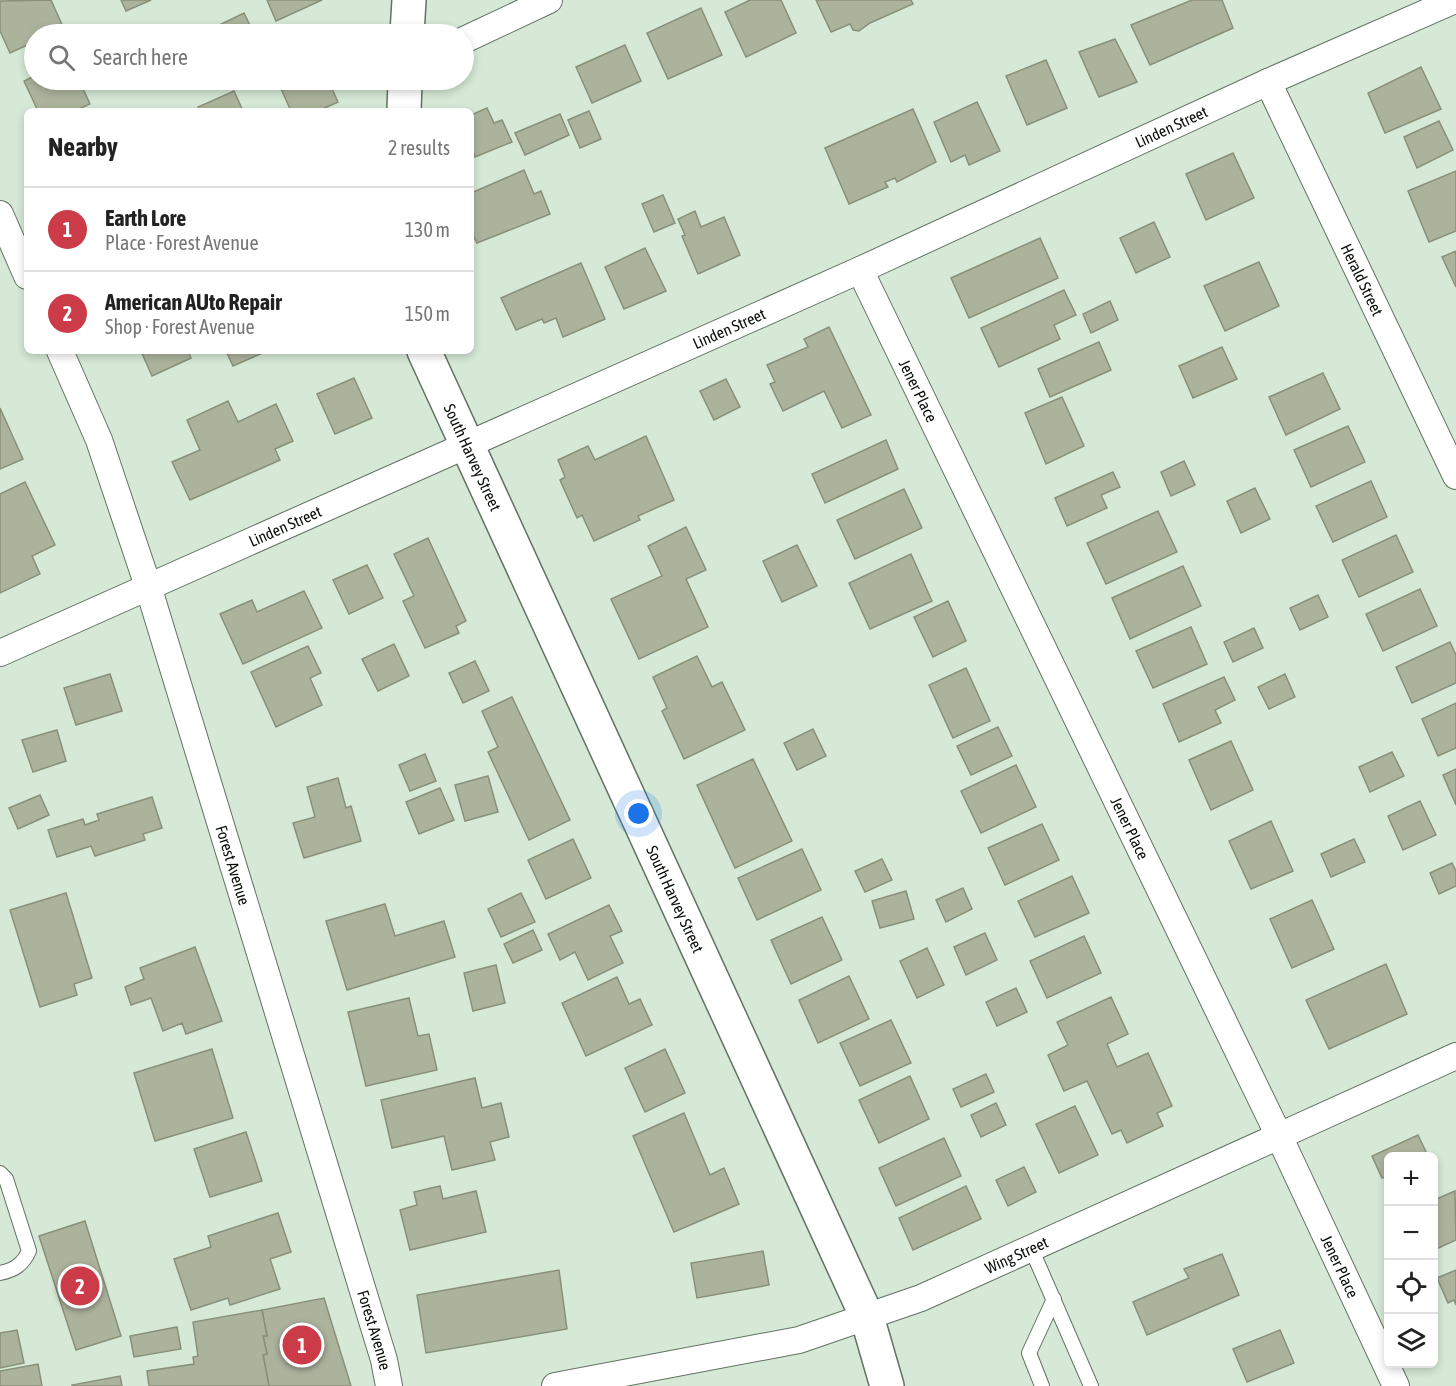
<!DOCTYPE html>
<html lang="en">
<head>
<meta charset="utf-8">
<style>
	body { margin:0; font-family:"Asap Condensed",sans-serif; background:#f2f2f2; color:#222 }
	.controls { position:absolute; right:18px; bottom:18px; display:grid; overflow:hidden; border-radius:9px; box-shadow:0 3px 9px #0003 }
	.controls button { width:54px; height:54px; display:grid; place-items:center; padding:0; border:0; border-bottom:2px solid #e0e0e0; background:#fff; color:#222; font:30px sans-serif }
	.you { position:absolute; left:639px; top:814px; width:21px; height:21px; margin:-15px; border:4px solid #fff; border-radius:50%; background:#1a73e8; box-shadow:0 0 0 9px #1a73e833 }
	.badge { display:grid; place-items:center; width:39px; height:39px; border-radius:50%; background:#cb3b48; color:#fff; font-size:20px; font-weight:700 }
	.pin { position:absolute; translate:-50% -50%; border:3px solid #fff; box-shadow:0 2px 6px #0006 }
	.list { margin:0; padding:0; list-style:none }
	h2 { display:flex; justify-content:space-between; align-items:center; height:78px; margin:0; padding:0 24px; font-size:26px }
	h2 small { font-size:20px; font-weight:400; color:#767676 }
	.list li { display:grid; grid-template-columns:39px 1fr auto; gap:18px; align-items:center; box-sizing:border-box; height:84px; padding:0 24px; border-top:2px solid #e0e0e0 }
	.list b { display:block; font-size:22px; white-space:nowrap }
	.list p { margin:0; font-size:20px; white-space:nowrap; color:#767676 }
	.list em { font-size:20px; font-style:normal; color:#767676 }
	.icon { flex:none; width:33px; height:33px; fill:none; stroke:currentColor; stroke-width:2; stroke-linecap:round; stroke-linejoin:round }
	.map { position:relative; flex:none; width:1456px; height:1386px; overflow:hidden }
	.search { position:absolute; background:#fff; box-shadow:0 3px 9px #0003; left:24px; top:24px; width:450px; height:66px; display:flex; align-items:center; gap:15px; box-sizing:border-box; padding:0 21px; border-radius:33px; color:#767676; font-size:22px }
	.panel { position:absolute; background:#fff; box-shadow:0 3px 9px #0003; left:24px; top:108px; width:450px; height:246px; border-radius:9px }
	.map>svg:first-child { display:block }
</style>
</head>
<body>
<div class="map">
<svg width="1456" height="1386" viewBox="0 0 1456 1386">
	<rect width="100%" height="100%" fill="#d5e9d6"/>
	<g fill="#acb39d" stroke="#89907a" stroke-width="1.5">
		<polygon points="51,0 64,29 51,34 34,34 34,42 10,53 0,31 0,1"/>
		<polygon points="121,0 151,0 126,11"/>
		<polygon points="267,0 322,0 276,21"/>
		<polygon points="750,0 781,0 796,33 746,57 725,12"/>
		<polygon points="816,0 911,0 913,4 870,23 859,31 853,30 850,24 831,32"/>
		<polygon points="1192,0 1222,0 1233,28 1150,65 1131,25"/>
		<polygon points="701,8 722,55 668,79 647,33"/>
		<polygon points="244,13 254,34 221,34 217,26"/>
		<polygon points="1115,39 1137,82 1099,97 1079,52"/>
		<polygon points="625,45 641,81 592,103 576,67"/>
		<polygon points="1046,60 1067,108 1027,125 1006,76"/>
		<polygon points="1421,67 1441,109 1385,133 1368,93"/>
		<polygon points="34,76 34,80 79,80 90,104 75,111 38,111 24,81"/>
		<polygon points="277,80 328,80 338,102 318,111 291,111"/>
		<polygon points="234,91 243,111 200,111 198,107"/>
		<polygon points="977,102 1000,151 969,165 965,155 951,162 934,122"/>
		<polygon points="487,108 494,123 502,120 512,142 475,157 471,147 471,115"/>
		<polygon points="913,109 936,162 897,182 895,178 885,182 888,187 849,204 825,148"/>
		<polygon points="589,111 601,139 580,148 568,120"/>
		<polygon points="560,114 569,135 525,155 515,133"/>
		<polygon points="1439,121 1453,150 1417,168 1404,137"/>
		<polygon points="1233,153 1254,198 1206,220 1186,174"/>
		<polygon points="524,170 534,194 541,191 550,214 477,243 471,231 471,193"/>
		<polygon points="1456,171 1456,231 1429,242 1408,191"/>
		<polygon points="663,195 675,223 654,232 642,204"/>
		<polygon points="695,211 701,227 724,217 740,255 698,274 682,236 685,235 678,219"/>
		<polygon points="1154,222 1170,257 1136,273 1120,238"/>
		<polygon points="1040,238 1058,278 969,318 951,278"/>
		<polygon points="645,248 666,291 624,309 605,267"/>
		<polygon points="1456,251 1456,287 1442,257"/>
		<polygon points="1259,262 1279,306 1225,331 1204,286"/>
		<polygon points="581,263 605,319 563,337 556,318 544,323 542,319 516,330 501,298"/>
		<polygon points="1064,290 1076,315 1054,325 1060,339 999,367 981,328"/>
		<polygon points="1110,301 1118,320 1091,333 1083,314"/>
		<polygon points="829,327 871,415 842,428 824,391 783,411 770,384 775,382 767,365 808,347 804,339"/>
		<polygon points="1099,342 1111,370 1050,397 1038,369"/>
		<polygon points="1222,347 1237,379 1193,398 1179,366"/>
		<polygon points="141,351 188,351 191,358 152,376"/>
		<polygon points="226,351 267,351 233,366"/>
		<polygon points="1323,373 1340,409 1286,435 1269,397"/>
		<polygon points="354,378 372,418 335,434 317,394"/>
		<polygon points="726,379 740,407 714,420 700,391"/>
		<polygon points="1062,397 1084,446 1046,464 1025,413"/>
		<polygon points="228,401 238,422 276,404 293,441 275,449 280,460 190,500 172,462 200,450 187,420"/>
		<polygon points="0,408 23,459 0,469"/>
		<polygon points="1348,426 1365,462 1311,487 1294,450"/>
		<polygon points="646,436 674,500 638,516 640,520 594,541 582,515 577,518 560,480 565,477 558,460 588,446 595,460"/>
		<polygon points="886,440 898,469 825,503 812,474"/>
		<polygon points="1184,461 1195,485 1171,496 1161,472"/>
		<polygon points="1113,472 1120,487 1101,495 1107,508 1067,526 1055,498"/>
		<polygon points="1371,481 1387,517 1333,542 1316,506"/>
		<polygon points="25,482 55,545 32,556 40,574 0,593 0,494"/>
		<polygon points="1255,488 1270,519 1241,533 1227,501"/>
		<polygon points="904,489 922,528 855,559 837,520"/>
		<polygon points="1158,511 1177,552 1106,584 1087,543"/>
		<polygon points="686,527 706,570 686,579 708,627 639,659 611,599 662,576 648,546"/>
		<polygon points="1396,535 1413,572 1359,597 1342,560"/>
		<polygon points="428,538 466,621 456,626 459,633 425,648 403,601 414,596 394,554"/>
		<polygon points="797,545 817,586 782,602 763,561"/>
		<polygon points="911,554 932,601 870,629 849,583"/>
		<polygon points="367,565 383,598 349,614 333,580"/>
		<polygon points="1183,566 1201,606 1130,639 1112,598"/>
		<polygon points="1420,589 1437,626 1383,651 1366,614"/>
		<polygon points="304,591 322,628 243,664 220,614 252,600 257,612"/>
		<polygon points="1318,595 1328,617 1300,630 1290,608"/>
		<polygon points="948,601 966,641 933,657 914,617"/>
		<polygon points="1191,627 1207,664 1153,688 1136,651"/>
		<polygon points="1254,628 1263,648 1233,662 1224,642"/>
		<polygon points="1450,642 1456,655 1456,683 1412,703 1396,667"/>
		<polygon points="394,644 409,676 378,691 362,659"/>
		<polygon points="308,646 321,673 310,678 322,705 276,727 251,672"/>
		<polygon points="697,656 712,687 722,682 745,730 684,759 662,711 667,708 653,677"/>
		<polygon points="475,661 489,691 463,703 449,673"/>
		<polygon points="966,668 990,721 953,738 929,685"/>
		<polygon points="110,674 122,711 76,725 64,688"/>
		<polygon points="1285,674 1295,697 1269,709 1258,687"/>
		<polygon points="1224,677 1235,700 1215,710 1221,723 1179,742 1163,704"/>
		<polygon points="512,697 570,820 529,840 488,752 498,747 482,711"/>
		<polygon points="1456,703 1456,748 1438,756 1422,719"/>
		<polygon points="998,727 1012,756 971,775 957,746"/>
		<polygon points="813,729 826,756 797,770 784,743"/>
		<polygon points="57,730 66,761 33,772 22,740"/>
		<polygon points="1231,741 1253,790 1211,810 1189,760"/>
		<polygon points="1392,752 1404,776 1370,792 1359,767"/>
		<polygon points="425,754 436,781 410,791 399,765"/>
		<polygon points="753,759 792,841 735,868 697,785"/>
		<polygon points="1016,765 1036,807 981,833 961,791"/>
		<polygon points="1456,769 1456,805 1443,775"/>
		<polygon points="488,776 498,812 465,821 455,785"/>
		<polygon points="338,778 346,808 351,806 361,841 304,858 293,823 315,817 307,787"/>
		<polygon points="440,788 454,820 419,834 406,802"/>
		<polygon points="40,795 49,815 18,829 9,808"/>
		<polygon points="152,797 162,828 143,834 145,840 95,856 91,846 57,857 48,830 83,819 85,825 99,820 97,814"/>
		<polygon points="1420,801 1436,835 1403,850 1388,816"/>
		<polygon points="1271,821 1293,871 1251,889 1229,841"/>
		<polygon points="1042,824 1059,860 1005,885 988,848"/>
		<polygon points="573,839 591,878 546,899 528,860"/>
		<polygon points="1354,839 1365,862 1331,877 1321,854"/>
		<polygon points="802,849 821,890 757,920 738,878"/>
		<polygon points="882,859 892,880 865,892 855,871"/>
		<polygon points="1452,863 1456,871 1456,886 1439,894 1430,873"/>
		<polygon points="1072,876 1089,913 1035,937 1018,901"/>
		<polygon points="963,888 972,909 946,922 936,900"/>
		<polygon points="906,891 914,919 880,928 872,901"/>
		<polygon points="66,893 92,978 74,984 77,995 40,1007 10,910"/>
		<polygon points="521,893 535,922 501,937 488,909"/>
		<polygon points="1312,900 1334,949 1292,968 1270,919"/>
		<polygon points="385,904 395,936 444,921 455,957 347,990 326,921"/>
		<polygon points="609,905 622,931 610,936 623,963 588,980 575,952 560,960 548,934"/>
		<polygon points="822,917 842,960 791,984 771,940"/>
		<polygon points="533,930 542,950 513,963 504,944"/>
		<polygon points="985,933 997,960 966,975 954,947"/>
		<polygon points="1084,936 1101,973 1047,998 1030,961"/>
		<polygon points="195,947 222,1021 186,1034 182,1023 163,1031 151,998 131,1005 125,987 144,979 140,968"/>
		<polygon points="927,948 944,985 917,998 900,961"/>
		<polygon points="1386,964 1407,1014 1329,1049 1306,1000"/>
		<polygon points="496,965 505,1003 473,1011 464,973"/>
		<polygon points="849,976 869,1019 818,1043 799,1000"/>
		<polygon points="617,977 629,1004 640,999 652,1025 586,1056 562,1003"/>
		<polygon points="1016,988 1027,1012 997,1026 986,1002"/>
		<polygon points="1111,997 1128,1034 1107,1044 1117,1067 1148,1053 1172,1106 1157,1113 1163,1126 1127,1143 1121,1130 1112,1134 1087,1081 1064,1091 1048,1055 1068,1045 1057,1022"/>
		<polygon points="409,998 418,1036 429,1034 437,1070 366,1086 348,1012"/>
		<polygon points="891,1020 911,1063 860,1086 840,1043"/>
		<polygon points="212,1049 233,1118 155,1141 134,1073"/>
		<polygon points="665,1049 685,1093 645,1112 625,1068"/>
		<polygon points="986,1074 994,1092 961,1107 953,1089"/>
		<polygon points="910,1076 929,1119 879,1143 859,1100"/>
		<polygon points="475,1078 482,1108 501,1103 509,1137 490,1142 495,1160 452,1170 444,1136 392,1148 381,1100"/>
		<polygon points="996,1103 1006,1125 981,1137 971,1115"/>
		<polygon points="1075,1106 1098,1155 1059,1173 1036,1124"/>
		<polygon points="684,1113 710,1175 724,1168 739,1204 674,1232 633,1136"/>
		<polygon points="246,1132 262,1181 210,1197 194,1149"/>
		<polygon points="1418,1135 1428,1156 1388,1156 1388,1176 1382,1178 1372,1156"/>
		<polygon points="944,1138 961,1176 896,1206 879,1168"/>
		<polygon points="1024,1167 1036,1192 1008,1206 996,1180"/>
		<polygon points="440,1186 443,1199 476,1191 486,1232 410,1250 400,1210 417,1205 414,1192"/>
		<polygon points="966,1186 981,1219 913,1250 899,1218"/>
		<polygon points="1455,1191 1456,1240 1434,1250 1434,1200"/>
		<polygon points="278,1213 291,1252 270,1259 280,1289 230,1305 228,1298 191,1310 174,1259 211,1247 208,1236"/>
		<polygon points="85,1221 121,1336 76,1350 39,1236"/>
		<polygon points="763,1251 769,1285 697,1298 691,1263"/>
		<polygon points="1222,1254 1239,1295 1147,1335 1133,1302 1189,1278 1184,1269"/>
		<polygon points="559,1270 567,1329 426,1353 417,1295"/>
		<polygon points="1456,1270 1456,1305 1454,1300 1448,1303 1437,1278"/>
		<polygon points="324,1298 351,1386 269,1386 263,1355 267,1354 263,1336 267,1336 262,1310"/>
		<polygon points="262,1310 267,1336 263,1336 267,1354 263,1355 269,1386 149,1386 147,1371 194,1364 193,1357 198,1356 193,1322"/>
		<polygon points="177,1327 181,1349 134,1357 130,1336"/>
		<polygon points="17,1330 24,1363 0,1368 0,1333"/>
		<polygon points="1280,1330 1294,1363 1247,1382 1233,1349"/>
		<polygon points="38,1364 42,1386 0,1386 0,1371"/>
		<polygon points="120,1376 122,1386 72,1386 72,1385"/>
	</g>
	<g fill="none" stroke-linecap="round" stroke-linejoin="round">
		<g stroke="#617262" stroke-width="16">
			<g id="lane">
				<path d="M0,1173l6,6 23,72c-6,13 -14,19 -29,22"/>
				<polyline points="1031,1248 1091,1386"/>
				<polyline points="1042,1386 1029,1353 1054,1299"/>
			</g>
		</g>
		<g stroke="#617262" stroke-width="28">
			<g id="street">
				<polyline points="464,40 549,0"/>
				<path id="s1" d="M1268,82l188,394"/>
				<polyline points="0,214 27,276"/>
				<path id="s2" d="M860,270l419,866 117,250"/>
				<path id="s3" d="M60,351l39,89 49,146 236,774 5,26"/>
				<path id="s4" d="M0,653l860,-383 408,-188 187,-82"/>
				<path id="s5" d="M555,1386l244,-46 122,-42 535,-242"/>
			</g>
		</g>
		<g stroke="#617262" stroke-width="36">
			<g id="secondary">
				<polyline points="407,34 409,0"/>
				<polyline points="404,111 405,80"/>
				<path id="s6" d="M424,351l443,966 20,69"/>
			</g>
		</g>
		<use href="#lane" stroke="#fff" stroke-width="14"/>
		<use href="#street" stroke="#fff" stroke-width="26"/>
		<use href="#secondary" stroke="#fff" stroke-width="33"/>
	</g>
	<g text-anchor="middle" stroke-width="5" stroke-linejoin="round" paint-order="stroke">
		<g font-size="16" fill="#080e08" stroke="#d5e9d6">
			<text dy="6" stroke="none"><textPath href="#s4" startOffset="1284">Linden Street</textPath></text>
			<text dy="6" stroke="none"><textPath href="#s1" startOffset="219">Herald Street</textPath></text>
			<text dy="6" stroke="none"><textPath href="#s4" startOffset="798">Linden Street</textPath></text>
			<text dy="6" stroke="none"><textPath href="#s2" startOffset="134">Jener Place</textPath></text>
			<text dy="6" stroke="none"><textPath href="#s6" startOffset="117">South Harvey Street</textPath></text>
			<text dy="6" stroke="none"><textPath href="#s4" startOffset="312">Linden Street</textPath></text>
			<text dy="6" stroke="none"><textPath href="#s2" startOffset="620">Jener Place</textPath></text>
			<text dy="6" stroke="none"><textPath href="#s3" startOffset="543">Forest Avenue</textPath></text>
			<text dy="6" stroke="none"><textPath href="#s6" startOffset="603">South Harvey Street</textPath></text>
			<text dy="6" stroke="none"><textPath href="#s5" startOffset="482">Wing Street</textPath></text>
			<text dy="6" stroke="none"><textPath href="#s2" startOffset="1106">Jener Place</textPath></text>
			<text dy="6" stroke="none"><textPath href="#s3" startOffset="1029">Forest Avenue</textPath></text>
		</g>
	</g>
</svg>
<div class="controls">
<button>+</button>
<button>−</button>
<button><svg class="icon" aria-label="locate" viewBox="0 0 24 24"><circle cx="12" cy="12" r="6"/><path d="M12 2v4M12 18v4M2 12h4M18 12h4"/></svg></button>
<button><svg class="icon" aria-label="layers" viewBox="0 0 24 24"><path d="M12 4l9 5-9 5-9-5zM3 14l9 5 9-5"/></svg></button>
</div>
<div class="you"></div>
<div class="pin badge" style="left:302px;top:1345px">1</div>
<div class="pin badge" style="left:80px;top:1286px">2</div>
<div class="search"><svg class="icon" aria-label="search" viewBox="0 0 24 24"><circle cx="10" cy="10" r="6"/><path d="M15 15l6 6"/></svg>Search here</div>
<section class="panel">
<h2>Nearby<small>2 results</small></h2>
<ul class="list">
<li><span class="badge">1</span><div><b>Earth Lore</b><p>Place · Forest Avenue</p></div><em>130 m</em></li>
<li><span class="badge">2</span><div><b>American AUto Repair</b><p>Shop · Forest Avenue</p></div><em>150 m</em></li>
</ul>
</section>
</div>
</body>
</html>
